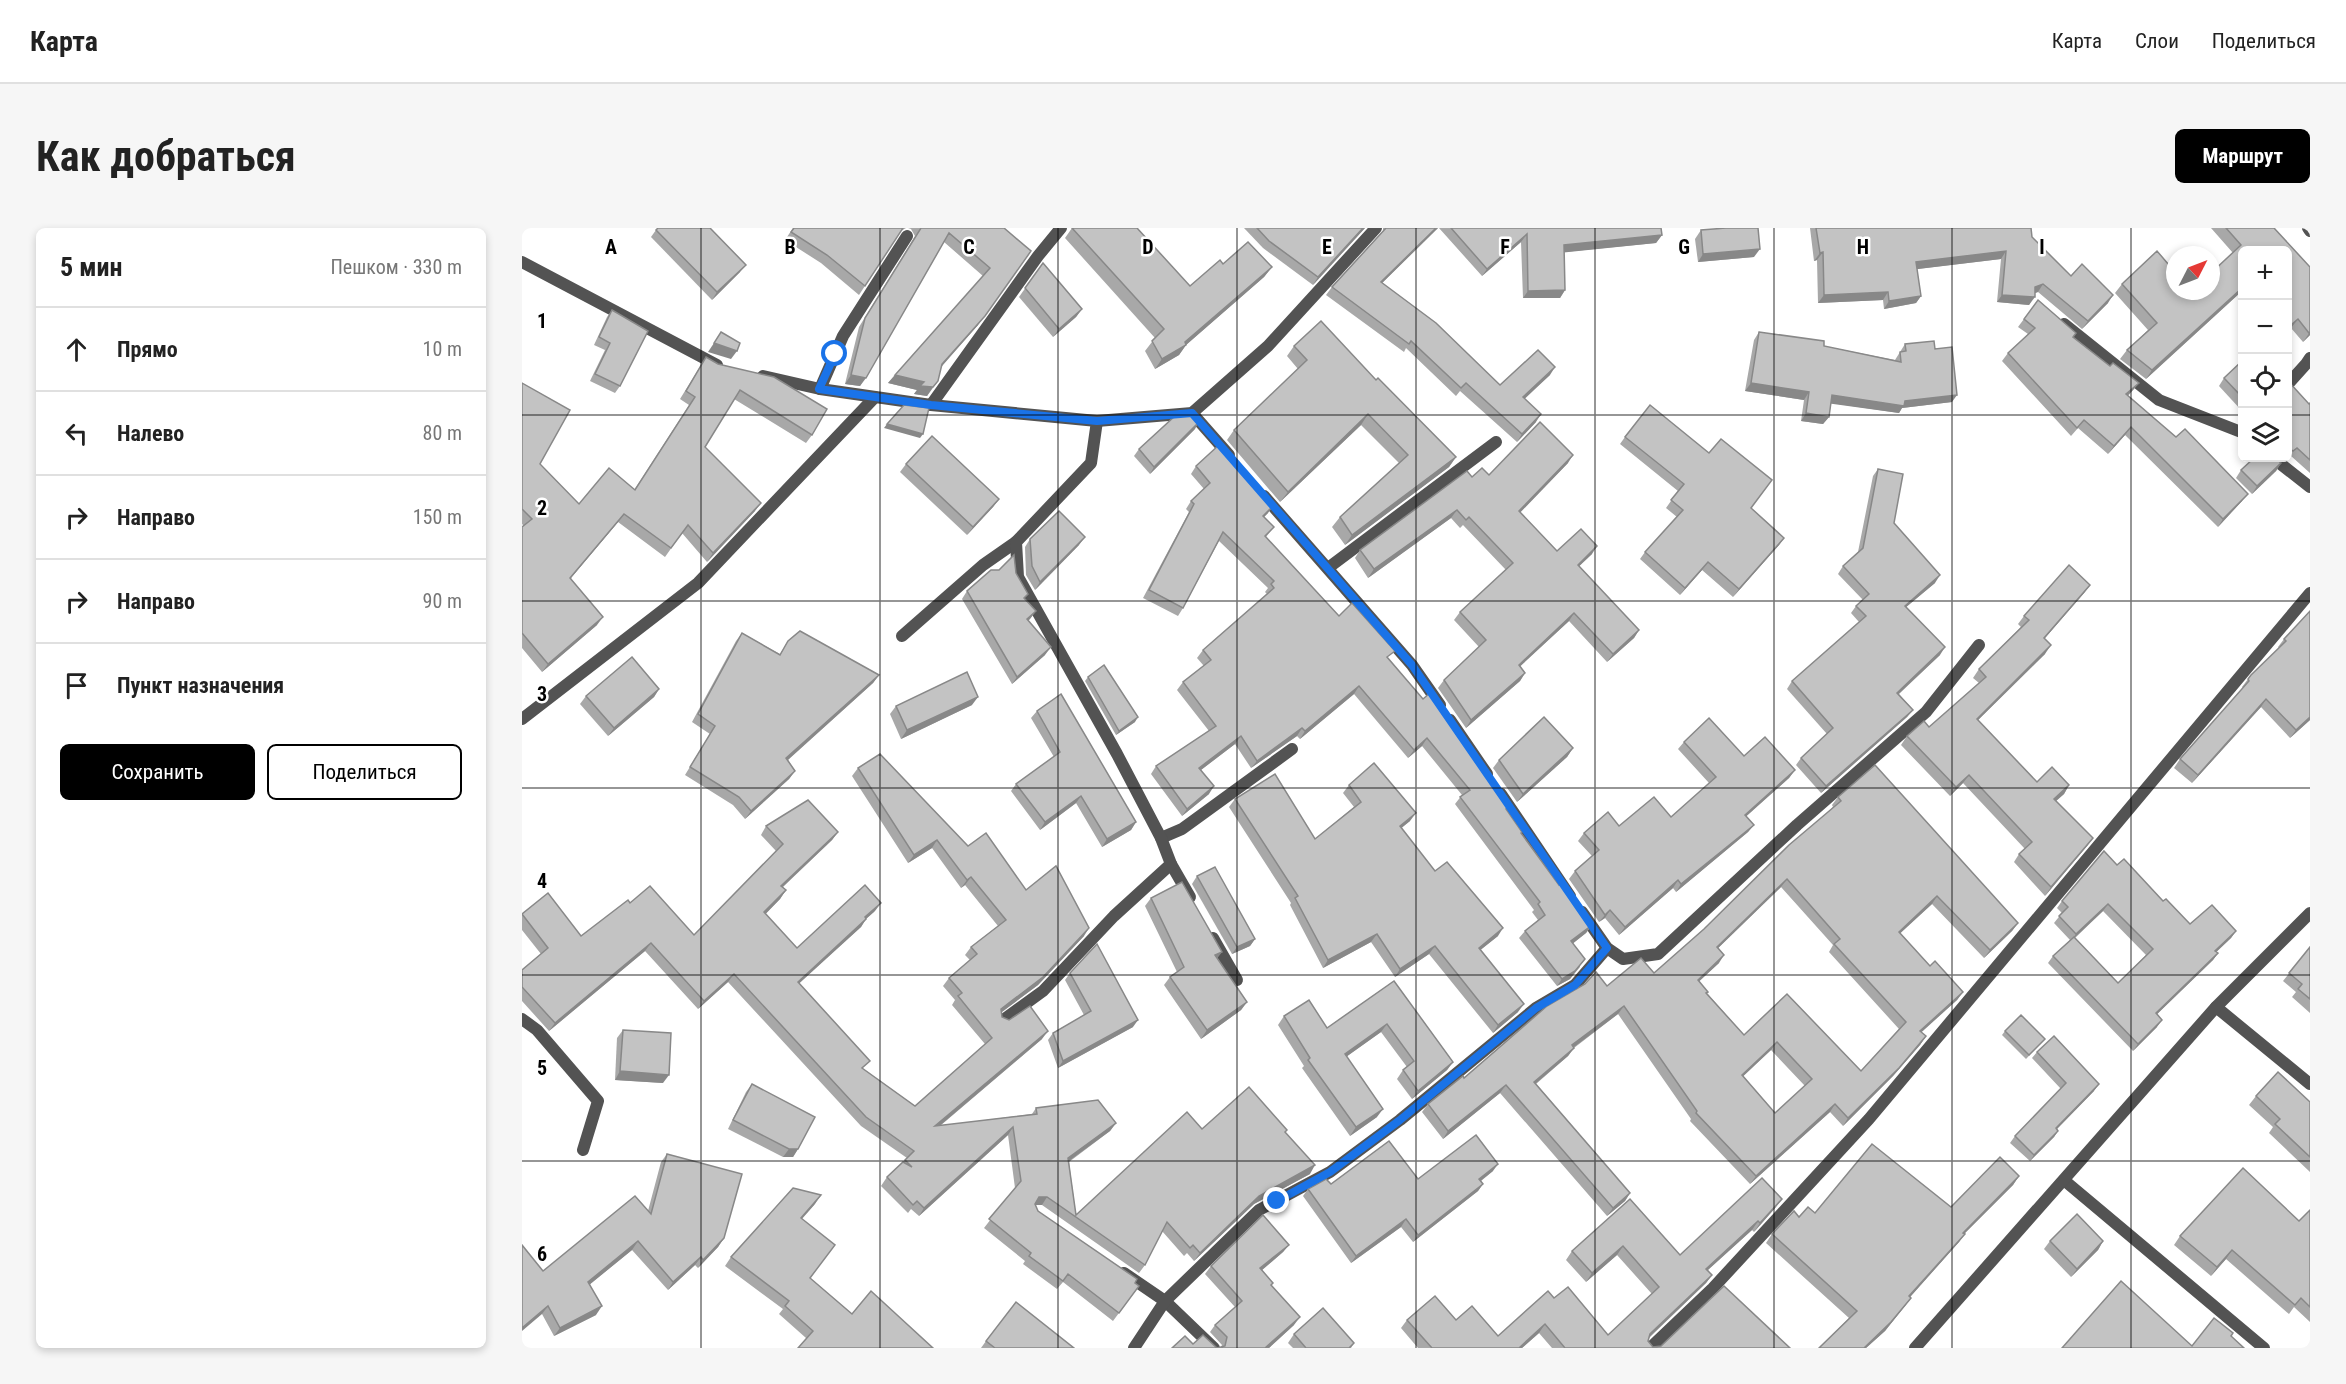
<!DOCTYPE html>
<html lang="ru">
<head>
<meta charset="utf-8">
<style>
	body { margin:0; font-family:"Roboto Condensed",sans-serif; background:#f6f6f6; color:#222 }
	.controls { position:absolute; right:18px; top:18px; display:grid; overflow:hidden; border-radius:9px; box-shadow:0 3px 9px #0003 }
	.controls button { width:54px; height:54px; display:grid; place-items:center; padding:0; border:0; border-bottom:2px solid #e0e0e0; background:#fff; color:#222; font:30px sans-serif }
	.compass { position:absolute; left:1644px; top:18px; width:54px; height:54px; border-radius:50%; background:#fff; box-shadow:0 3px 9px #0003; rotate:48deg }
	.stop { position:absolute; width:18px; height:18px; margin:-14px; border:4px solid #1a73e8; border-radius:50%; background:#fff }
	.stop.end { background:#1a73e8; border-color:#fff; box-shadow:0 2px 6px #0008 }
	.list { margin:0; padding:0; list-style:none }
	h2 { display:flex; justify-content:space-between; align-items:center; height:78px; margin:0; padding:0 24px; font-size:26px }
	h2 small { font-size:20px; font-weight:400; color:#767676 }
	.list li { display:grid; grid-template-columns:39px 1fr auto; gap:18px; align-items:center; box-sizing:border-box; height:84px; padding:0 24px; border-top:2px solid #e0e0e0 }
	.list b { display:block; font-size:22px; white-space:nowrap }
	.list em { font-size:20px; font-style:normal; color:#767676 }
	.actions { display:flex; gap:12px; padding:18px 24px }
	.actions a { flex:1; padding:14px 0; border:2px solid #000; border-radius:9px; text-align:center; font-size:21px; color:#000 }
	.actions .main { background:#000; color:#fff }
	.icon { flex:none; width:33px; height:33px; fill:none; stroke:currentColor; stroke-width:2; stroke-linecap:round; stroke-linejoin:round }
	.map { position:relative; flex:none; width:1788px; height:1120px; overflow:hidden; border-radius:9px }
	header { display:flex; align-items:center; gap:36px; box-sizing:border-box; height:84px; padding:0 30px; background:#fff; border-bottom:2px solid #e0e0e0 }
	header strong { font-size:28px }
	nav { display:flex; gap:33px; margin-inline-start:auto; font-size:21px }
	.intro { display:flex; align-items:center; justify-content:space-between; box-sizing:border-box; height:144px; padding:0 36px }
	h1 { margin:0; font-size:42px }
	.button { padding:15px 27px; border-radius:9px; background:#000; color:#fff; font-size:21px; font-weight:700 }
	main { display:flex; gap:36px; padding:0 36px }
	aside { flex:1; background:#fff; border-radius:9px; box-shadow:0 3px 9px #0003 }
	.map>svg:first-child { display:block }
</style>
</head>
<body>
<header>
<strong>Карта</strong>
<nav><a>Карта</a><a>Слои</a><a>Поделиться</a></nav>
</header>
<div class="intro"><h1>Как добраться</h1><a class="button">Маршрут</a></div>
<main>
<aside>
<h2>5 мин<small>Пешком · 330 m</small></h2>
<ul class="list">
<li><svg class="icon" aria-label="ahead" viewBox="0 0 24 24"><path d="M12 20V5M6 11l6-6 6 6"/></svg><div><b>Прямо</b></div><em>10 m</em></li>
<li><svg class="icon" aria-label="left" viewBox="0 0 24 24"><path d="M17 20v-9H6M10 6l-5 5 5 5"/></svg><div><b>Налево</b></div><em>80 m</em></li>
<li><svg class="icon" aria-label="right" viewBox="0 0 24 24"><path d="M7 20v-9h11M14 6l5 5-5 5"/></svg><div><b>Направо</b></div><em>150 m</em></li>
<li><svg class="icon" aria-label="right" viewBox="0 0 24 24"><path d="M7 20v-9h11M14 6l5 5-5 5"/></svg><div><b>Направо</b></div><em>90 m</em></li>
<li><svg class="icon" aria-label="arrive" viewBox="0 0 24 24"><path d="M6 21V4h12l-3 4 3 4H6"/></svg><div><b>Пункт назначения</b></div></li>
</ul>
<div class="actions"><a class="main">Сохранить</a><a>Поделиться</a></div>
</aside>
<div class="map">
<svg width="1788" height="1120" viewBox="0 0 1788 1120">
	<rect width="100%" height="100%" fill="#fff"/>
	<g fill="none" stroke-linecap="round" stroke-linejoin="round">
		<g stroke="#535353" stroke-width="12">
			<polyline points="1786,0 1788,3"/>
			<polyline points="0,34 195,137"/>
			<polyline points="1542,96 1637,172 1719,204"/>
			<polyline points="241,148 298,161 409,177 575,193 670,185 746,118 854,0"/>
			<polyline points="1766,156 1784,136 1788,130"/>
			<polyline points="298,161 321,108 385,8"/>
			<polyline points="409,177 516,28 539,0"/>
			<polyline points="670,185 707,227"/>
			<polyline points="1751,230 1788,259"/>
			<polyline points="742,268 890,437 918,477"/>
			<polyline points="806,340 974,214"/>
			<polyline points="380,408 461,337 494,314"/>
			<polyline points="0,491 176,355 353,169"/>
			<polyline points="928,492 965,546"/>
			<polyline points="979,566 1048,668"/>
			<polyline points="639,610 660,601 770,521"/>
			<polyline points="649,636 668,669"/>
			<polyline points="1060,684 1085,720 1101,731 1136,726 1275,597 1404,484 1457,417"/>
			<polyline points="691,710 715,752"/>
			<polyline points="1694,779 1788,856"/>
			<polyline points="0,791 15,802 76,873 61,922"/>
			<polyline points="481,792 521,763 592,688 649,636 639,610 595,526 496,349 494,314 569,235 575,193"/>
			<polyline points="1543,953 1742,1120"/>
			<polyline points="602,1045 643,1073 692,1120"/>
			<polyline points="612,1120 643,1073 737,982 808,944 878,892 1014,780 1053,757 1085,720"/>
			<polyline points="1128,1120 1191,1060 1347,891 1788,365"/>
			<polyline points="1393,1120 1694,779 1788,685"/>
		</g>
	</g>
	<g fill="#a8a8a8" fill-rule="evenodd">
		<polygon points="271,0 384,0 379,3 337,67 299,35 263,12"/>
		<polygon points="386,0 482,0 456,97 419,138 416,153 405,168 392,166 395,162 366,155 373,147 461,48 422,14 338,158 323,156 337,99 393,8 389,1"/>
		<polygon points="550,0 668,58 701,36 750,39 742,49 664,117 657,127 633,141 623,123 633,110 543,10"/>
		<polygon points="722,0 843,0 791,57 741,20"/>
		<polygon points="861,0 916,0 860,55 978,157 1028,147 1002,170 1014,194 995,214 938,163 934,168 884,120 882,124 804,67 810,59 861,3"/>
		<polygon points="917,0 1139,0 1140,7 1134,15 1042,24 1043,62 1038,70 1001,70 999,14 960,48"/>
		<polygon points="1288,0 1509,0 1510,9 1549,48 1586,75 1560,101 1516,64 1513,65 1507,77 1475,74 1479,31 1395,41 1399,68 1394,75 1362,81 1361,72 1296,75 1295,32 1292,33"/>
		<polygon points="1689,0 1752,0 1788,39 1788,107 1781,114 1769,100 1766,104 1766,22 1720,22 1720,63 1624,151 1598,131 1605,122 1626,102 1593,65 1600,56 1635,23 1653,44 1653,63 1689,63 1689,45 1711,25"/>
		<polygon points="134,2 218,44 190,72 129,9"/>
		<polygon points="1179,2 1232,29 1176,34 1173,11"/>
		<polygon points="521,35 560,81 554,89 531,109 497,69"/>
		<polygon points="1516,72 1551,109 1588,138 1617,155 1611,162 1606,168 1720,273 1696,299 1603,207 1586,226 1556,200 1549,208 1480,133 1486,125 1506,106 1496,99"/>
		<polygon points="90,82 98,158 93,165 68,153 83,122 72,117 85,89"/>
		<polygon points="1237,104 1302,118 1373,132 1383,116 1413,121 1430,174 1380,180 1377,185 1309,175 1307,189 1301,196 1279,193 1282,172 1223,163 1232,112"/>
		<polygon points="772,118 854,152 934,229 927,239 823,317 810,299 818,289 877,235 839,197 758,274 705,212 712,202 776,141 765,128"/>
		<polygon points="184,129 290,207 284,215 212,171 183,219 233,283 185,334 160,305 143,329 96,294 49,350 75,397 20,444 0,420 0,299 2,298 0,296 0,155 18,236 57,276 112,262 167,177 158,171"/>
		<polygon points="1720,133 1720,183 1697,158 1702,150"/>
		<polygon points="1766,153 1787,176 1788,175 1788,245 1769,228 1766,231 1763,230 1766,230"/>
		<polygon points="673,201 628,246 612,228 617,221"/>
		<polygon points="1103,209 1229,280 1262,310 1257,317 1211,369 1180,342 1158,367 1118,331 1123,324 1155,289 1144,280 1156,263 1098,216"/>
		<polygon points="1046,235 998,284 1035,323 1070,326 1057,338 1117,402 1112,410 1085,434 1047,393 998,438 1003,445 998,453 944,500 916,460 922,452 957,419 932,392 938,384 984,342 941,297 938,300 929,290 846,350 833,330 838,322 950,249 967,247"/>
		<polygon points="1759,235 1754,243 1730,266 1714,250 1719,242"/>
		<polygon points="384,236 477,271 471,279 445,307 378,244"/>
		<polygon points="674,238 746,285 742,289 752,299 744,309 817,388 867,431 901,471 937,503 934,507 988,578 985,582 999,605 1037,657 1070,697 1064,705 1051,715 1058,739 1048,751 1035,758 997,710 1003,703 1016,692 1010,684 1012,682 933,576 940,567 900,518 886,530 832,466 778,511 775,508 729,540 713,516 679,542 687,566 660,588 629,546 634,538 687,503 655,462 661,454 682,438 675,430 681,422 745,366 743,364 746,360 697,313 661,380 656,388 621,370 667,284 664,281 669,273 682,261 669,246"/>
		<polygon points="1356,241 1372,295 1413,355 1384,379 1418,427 1377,466 1391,482 1385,489 1299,565 1274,537 1279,530 1305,506 1265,461 1270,453 1337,394 1329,385 1334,378 1341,372 1316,346 1321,338 1336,324 1351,248"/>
		<polygon points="508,311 557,317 513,362 504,347 503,319"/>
		<polygon points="494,345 503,371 514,383 506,393 523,427 490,456 440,371 445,363"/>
		<polygon points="1568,357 1562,365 1522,411 1523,426 1456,492 1515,554 1547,557 1542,566 1534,573 1571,610 1565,618 1523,668 1492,634 1497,626 1503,621 1441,555 1428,568 1379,517 1385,508 1407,499 1457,455 1451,450 1457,441 1499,399 1496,396 1502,388"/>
		<polygon points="1788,383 1788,492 1768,510 1739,479 1670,555 1652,540 1658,531 1721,460 1720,459 1729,447 1757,420 1756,419 1762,411"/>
		<polygon points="220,405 258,426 266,413 357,447 351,455 266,532 273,543 267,551 223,591 211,577 163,547 188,506 170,494 214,413"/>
		<polygon points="566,449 613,494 594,507 563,453"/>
		<polygon points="137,461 132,469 86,508 58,476 64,468"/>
		<polygon points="450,477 379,511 368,486 374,478"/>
		<polygon points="515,483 614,594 609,602 580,619 554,575 518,602 489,563 494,556 532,529 509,490"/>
		<polygon points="1162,514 1273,542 1267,550 1224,588 1232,597 1226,604 1154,664 1151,660 1097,707 1083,690 1077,694 1047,651 1053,643 1070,628 1056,613 1062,605 1097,598 1149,589 1187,555 1156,521"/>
		<polygon points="1051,520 1045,529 995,574 971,540 977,532"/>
		<polygon points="336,540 446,618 504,662 562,708 516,757 480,784 480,789 520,811 418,898 510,886 514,880 594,895 588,903 547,934 554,987 680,901 763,905 788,946 732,976 672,1033 665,1025 662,1028 640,1003 623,1037 617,1045 520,977 513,977 516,983 617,1058 591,1093 541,1054 535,1061 501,1036 503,1033 462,1000 493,960 486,907 397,988 389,981 386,985 359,958 365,949 385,930 339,898 206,754 176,781 123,723 27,803 0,773 0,742 19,726 0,702 0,686 59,708 108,675 172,707 254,623 239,607 244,598 316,604 310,612 261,659 264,662 258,671 243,686 275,720 353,683 344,691 339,699 277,755 342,842 393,878 463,816 430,777 433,772 421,758 427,750 448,732 443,727 449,719 476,698 443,657 439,660 410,620 386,635 330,548"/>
		<polygon points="827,557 888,593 879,600 913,643 976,708 958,722 996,784 971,805 907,726 873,749 849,714 801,740 768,677 769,675 707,579 713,571 793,611 832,579 821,565"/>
		<path d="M1316,569l180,126 -6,8 -28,27 -52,-54 -32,29 30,33 33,26 -6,8 -36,32 5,4 -6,9 -27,31 -50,50 -13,-14 -80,72 -60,-63 1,-2 -73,-105 -44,34 -6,8 -32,28 94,109 -5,8 -18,15 -107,-123 -57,46 -21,-27 6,-8 36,-26 143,-92 47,-13 50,-44 129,-122 -1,-2zM1259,659l52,58 -4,7 70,77 -38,42 -74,-77 -43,41 -37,-42 -8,-12 20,-18 -1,-15zM1249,822l34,36 -30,27 -32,-37z"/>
		<path d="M1595,637l46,36 27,23 46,7 -5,7 -15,14 2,1 -5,7 -56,54v13l-24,24 -85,-88 5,-7 17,-16 -16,-17 8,-10 -5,-5 5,-7zM1581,683l43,44 -28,28 -43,-45z"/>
		<polygon points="675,648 733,711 728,718 710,726 670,656"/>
		<polygon points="629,670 695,731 725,774 719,782 679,811 642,757 648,749 655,744 623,678"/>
		<polygon points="1788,719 1788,785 1770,769 1774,764 1761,753"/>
		<polygon points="548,745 611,799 536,840 526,812 531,805 562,787 543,752"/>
		<polygon points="872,753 931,834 925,842 890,871 875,851 881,842 885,839 859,804 825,828 855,889 828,908 780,840 782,838 756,797 762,788 805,800"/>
		<polygon points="101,802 141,855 93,852 95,810"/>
		<polygon points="1483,803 1523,811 1504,831 1480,807"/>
		<polygon points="1515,824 1572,863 1535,901 1536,903 1532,909 1508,933 1488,915 1493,908 1539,861 1510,830"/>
		<polygon points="230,856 276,921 271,929 261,929 206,901 224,864"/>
		<polygon points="1734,868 1788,874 1788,944 1747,905 1751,899 1727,877"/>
		<polygon points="145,926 202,1010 196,1019 176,1040 173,1037 146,1062 110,1022 68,1056 74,1087 32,1108 20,1086 21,1043 126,983 139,934"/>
		<polygon points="971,943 959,953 961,956 956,963 891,1014 879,999 829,1035 781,968 786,961 809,956 896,951"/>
		<polygon points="1497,948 1491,957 1442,1006 1437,1014 1388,1069 1389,1070 1383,1078 1363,1103 1344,1120 1297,1120 1327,1090 1244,1015 1250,1006 1277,989 1293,985 1429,979"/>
		<polygon points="1108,971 1158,1027 1254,979 1232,1004 1230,1002 1186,1042 1190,1047 1184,1055 1127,1110 1126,1113 1131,1119 1268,1120 1030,1120 1017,1105 1000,1120 896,1120 879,1100 885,1092 934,1092 976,1108 1032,1070 1086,1107 1130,1066 1095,1027 1064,1054 1044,1032 1050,1023"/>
		<polygon points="293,976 280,991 288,1050 330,1086 411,1120 284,1110 257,1086 261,1081 203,1038 209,1029"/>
		<polygon points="1788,982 1788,1094 1772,1079 1767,1086 1704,1031 1689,1048 1652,1017 1658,1008 1777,993"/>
		<polygon points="1528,1013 1581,1013 1576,1022 1549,1049 1522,1021"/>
		<polygon points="767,1017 761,1024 740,1042 751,1055 749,1058 772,1097 747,1120 695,1120 699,1119 700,1117 688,1104 693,1097 713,1079 683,1046 689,1038"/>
		<polygon points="772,1106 832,1115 829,1120 771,1120 766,1115"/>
		<polygon points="464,1113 552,1120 459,1120"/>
	</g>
	<g fill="#888">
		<polygon points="841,0 843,0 791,57 796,49"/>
		<polygon points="914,0 916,0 853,62 859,54"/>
		<polygon points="1005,6 999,14 960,48 965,41"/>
		<polygon points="1140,7 1134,15 1037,25 1042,17"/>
		<polygon points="1238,21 1232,29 1176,34 1181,26"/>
		<polygon points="509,23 456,97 414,145 420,136"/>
		<polygon points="1484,23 1479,31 1388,42 1394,34"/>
		<polygon points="1301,24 1295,32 1292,33 1298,25"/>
		<polygon points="224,37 218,44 190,72 195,64"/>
		<polygon points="750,39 742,49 664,117 657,127 633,141 640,131 663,114"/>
		<polygon points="1521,56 1516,64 1507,67 1513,59"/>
		<polygon points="1720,60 1720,63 1624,151 1630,142"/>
		<polygon points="1043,62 1038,70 1001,70 1006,63"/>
		<polygon points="1366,64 1361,72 1296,75 1302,67"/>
		<polygon points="1480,67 1513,69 1507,77 1475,74"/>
		<polygon points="1591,67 1586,75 1560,101 1566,93"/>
		<polygon points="1399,68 1394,75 1362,81 1367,73"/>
		<polygon points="560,81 554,89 531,109 537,101"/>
		<polygon points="1776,91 1769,100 1766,104 1770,96"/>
		<polygon points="1788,104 1788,107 1781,114"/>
		<polygon points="192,115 215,123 209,131 186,124"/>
		<polygon points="1033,139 1028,147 996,177 1001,169"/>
		<polygon points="329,147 344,150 338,158 323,156"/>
		<polygon points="373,147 402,154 411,159 405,168 392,166 395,162 366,155"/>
		<polygon points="1229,155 1287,164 1282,172 1223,163"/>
		<polygon points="1617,155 1611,162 1599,174 1604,166"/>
		<polygon points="1310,167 1383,173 1435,167 1430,174 1380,180 1377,185 1304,175"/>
		<polygon points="1284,185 1307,189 1301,196 1279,193"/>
		<polygon points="846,186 839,197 758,274 766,264"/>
		<polygon points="1019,186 1014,194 995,214 1000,206"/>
		<polygon points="677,194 673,201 628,246 632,239"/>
		<polygon points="365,196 401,206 398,210 362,200"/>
		<polygon points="1609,199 1603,207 1586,226 1592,218"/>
		<polygon points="1051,227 1046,235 992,291 997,283"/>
		<polygon points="934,229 927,239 823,317 830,307"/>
		<polygon points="1759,235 1754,243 1730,266 1735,258"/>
		<polygon points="1726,266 1720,273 1696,299 1701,291"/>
		<polygon points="477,271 471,279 445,307 451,299"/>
		<polygon points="239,275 233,283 185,334 191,325"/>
		<polygon points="752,277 746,285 735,296 741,288"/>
		<polygon points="935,282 929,290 846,350 852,341"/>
		<polygon points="102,286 96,294 42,358 48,350"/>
		<polygon points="563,309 557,317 513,362 518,354"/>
		<polygon points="1262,310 1257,317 1211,369 1217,361"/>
		<polygon points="1075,318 1070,326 1050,345 1056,337"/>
		<polygon points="1186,334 1180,342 1158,367 1163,360"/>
		<polygon points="1418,347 1413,355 1377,385 1383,378"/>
		<polygon points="1568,357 1562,365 1516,418 1522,410"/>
		<polygon points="514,383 508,391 499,399 505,391"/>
		<polygon points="1052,385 1047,393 991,445 997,437"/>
		<polygon points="81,389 75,397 20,444 26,436"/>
		<polygon points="1117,402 1112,410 1085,434 1091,426"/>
		<polygon points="1529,417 1523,426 1449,499 1455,491"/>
		<polygon points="529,419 523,427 490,456 495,449"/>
		<polygon points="1423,419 1418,427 1370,472 1375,465"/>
		<polygon points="1003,445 998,453 944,500 949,492"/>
		<polygon points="357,447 351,455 259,538 264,530"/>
		<polygon points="837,458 832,466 778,511 783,503"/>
		<polygon points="137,461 132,469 86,508 92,500"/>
		<polygon points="456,469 450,477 379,511 385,502"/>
		<polygon points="1744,471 1739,479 1670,555 1676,547"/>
		<polygon points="1391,482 1385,489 1299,565 1304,558"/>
		<polygon points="616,489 613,494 594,507 597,503"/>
		<polygon points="1788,489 1788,492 1768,510 1774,502"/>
		<polygon points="780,500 775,508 729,540 735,533"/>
		<polygon points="719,508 713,516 671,548 677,540"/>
		<polygon points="905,510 900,518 886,530 892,522"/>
		<polygon points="1051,520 1045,529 995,574 1001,566"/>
		<polygon points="1273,542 1267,550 1218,594 1223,587"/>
		<polygon points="273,543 267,551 223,591 229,583"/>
		<polygon points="1447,547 1441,555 1428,568 1434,559"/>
		<polygon points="1547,557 1542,566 1526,580 1532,571"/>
		<polygon points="692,558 687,566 660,588 665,581"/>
		<polygon points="559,568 554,575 518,602 523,594"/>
		<polygon points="894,585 888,593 872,606 878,598"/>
		<polygon points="614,594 609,602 580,619 585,611"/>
		<polygon points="1232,597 1226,604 1154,664 1159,656"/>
		<polygon points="316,604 310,612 253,666 259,658"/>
		<polygon points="1571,610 1565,618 1523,668 1529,659"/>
		<polygon points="415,612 410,620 386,635 392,627"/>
		<polygon points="449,649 443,657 439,660 445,652"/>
		<polygon points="1265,651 1259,659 1189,727 1195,719"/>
		<polygon points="1156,652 1151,660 1097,707 1103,699"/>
		<polygon points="264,662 258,671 237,693 242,684"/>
		<polygon points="1415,668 1410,676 1371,712 1377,704"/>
		<polygon points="359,675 353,683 337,697 343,689"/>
		<polygon points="1586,676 1581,683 1549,713 1554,706"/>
		<polygon points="1088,682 1083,690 1077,694 1083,687"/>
		<polygon points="344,691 339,699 270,762 276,754"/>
		<polygon points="1496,695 1490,703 1462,730 1468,722"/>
		<polygon points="1070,697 1064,705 1044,721 1049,713"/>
		<polygon points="567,700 562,708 516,757 473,789 479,781"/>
		<polygon points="981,700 976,708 951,728 957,720"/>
		<polygon points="1714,703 1709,710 1688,730 1693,723"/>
		<polygon points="855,706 849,714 801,740 806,732"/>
		<polygon points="733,711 728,718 710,726 715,719"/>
		<polygon points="129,715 123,723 27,803 33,795"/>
		<polygon points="913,718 907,726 873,749 878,741"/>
		<polygon points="700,724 694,732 693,727"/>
		<polygon points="1696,725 1691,732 1629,792 1634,785"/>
		<polygon points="1202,727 1197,735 1170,760 1176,752"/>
		<polygon points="1063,731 1048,751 1035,758 1040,751"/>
		<polygon points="212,746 206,754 176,781 182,773"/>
		<polygon points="1441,764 1435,772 1392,811 1398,803"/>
		<polygon points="725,774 719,782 679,811 685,802"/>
		<polygon points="1002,776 996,784 971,805 976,797"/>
		<polygon points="1102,778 1096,786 1044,825 1050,817"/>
		<polygon points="616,792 611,799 536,840 541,833"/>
		<polygon points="1640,792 1635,799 1611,823 1616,816"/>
		<polygon points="865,796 859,804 817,834 823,826"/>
		<polygon points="526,803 520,811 408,906 413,898"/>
		<polygon points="1404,808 1398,817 1371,848 1321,898 1326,890"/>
		<polygon points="1255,814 1249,822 1214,855 1220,847"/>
		<polygon points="1052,820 1046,828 1006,862 1012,854"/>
		<polygon points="931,834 925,842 890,871 896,863"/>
		<polygon points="98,843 147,847 141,855 93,852"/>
		<polygon points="1577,856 1572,863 1529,907 1534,900"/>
		<polygon points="984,857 978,865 921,911 926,903"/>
		<polygon points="1313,876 1308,884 1228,956 1234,948"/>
		<polygon points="861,881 855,889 828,908 834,899"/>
		<polygon points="594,895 588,903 540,938 546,930"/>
		<polygon points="491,899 486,907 397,988 402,980"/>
		<polygon points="1536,903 1532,909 1508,933 1512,927"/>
		<polygon points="267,921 276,921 271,929 261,929"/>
		<polygon points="976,936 971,943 952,958 957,951"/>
		<polygon points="793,937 788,946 732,976 672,1033 678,1025 737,968"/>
		<polygon points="1497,948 1491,957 1435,1013 1441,1005"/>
		<polygon points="961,956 956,963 891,1014 896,1007"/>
		<polygon points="1108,965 1103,973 1085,988 1091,980"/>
		<polygon points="299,967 293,976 273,998 279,990"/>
		<polygon points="517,969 525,969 520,977 511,977"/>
		<polygon points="1260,971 1254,979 1232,1004 1238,995"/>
		<polygon points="884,991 879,999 829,1035 834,1028"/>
		<polygon points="1236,993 1230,1002 1178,1049 1184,1041"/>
		<polygon points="1443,1006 1437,1014 1381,1077 1387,1068"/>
		<polygon points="202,1010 196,1019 176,1040 181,1032"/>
		<polygon points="116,1013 110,1022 61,1062 66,1054"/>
		<polygon points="1581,1013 1576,1022 1549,1049 1555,1041"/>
		<polygon points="767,1017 761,1024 733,1048 738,1040"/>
		<polygon points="1101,1018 1095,1027 1064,1054 1070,1045"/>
		<polygon points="1710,1022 1704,1031 1689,1048 1695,1039"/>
		<polygon points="179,1029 173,1037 146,1062 151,1054"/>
		<polygon points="1190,1047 1184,1055 1122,1114 1128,1106"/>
		<polygon points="1389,1070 1363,1103 1344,1120 1342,1120"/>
		<polygon points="26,1078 20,1086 0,1103 0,1100"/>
		<polygon points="80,1078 74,1087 32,1108 38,1100"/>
		<polygon points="778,1089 772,1097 747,1120 743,1120"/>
		<polygon points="1023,1096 1017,1105 1000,1120 997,1120"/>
	</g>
	<g fill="#c3c3c3" stroke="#888" stroke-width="1.5" fill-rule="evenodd">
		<polygon points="136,0 188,0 224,37 195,64 134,2"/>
		<polygon points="272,0 381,0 343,58 305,27 269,4"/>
		<polygon points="399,0 482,0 509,23 463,88 420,136 416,153 411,159 398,158 402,154 373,147 468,40 427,5 344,150 329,147 343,90"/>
		<polygon points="550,0 615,0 668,58 698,32 701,36 726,14 750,39 663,114 664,117 640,131 630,113 642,101"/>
		<polygon points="735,0 841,0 796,49 747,13"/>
		<polygon points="864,0 914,0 859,54 914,95 978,157 1016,122 1033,139 1001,169 1019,186 1000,206 944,155 939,160 889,113 887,116 810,59"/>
		<polygon points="929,0 1139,0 1140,7 1042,17 1043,62 1006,63 1005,6 965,41"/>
		<polygon points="1204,0 1236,0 1238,21 1181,26 1179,2"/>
		<polygon points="1294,0 1509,0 1510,9 1549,48 1560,36 1591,67 1566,93 1521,56 1513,59 1513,69 1480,67 1484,23 1394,34 1399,68 1367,73 1366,64 1302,67 1301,24 1298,25"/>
		<polygon points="1704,0 1752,0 1788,39 1788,104 1787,105 1776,91 1770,96 1766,91 1766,22 1720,22 1720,60 1630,142 1605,122 1635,95 1600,56 1635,23 1653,44 1653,63 1689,63 1689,45 1719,17"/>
		<polygon points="521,35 560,81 537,101 503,60"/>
		<polygon points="1516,72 1554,105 1551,109 1588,138 1591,135 1617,155 1604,166 1654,209 1663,201 1726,266 1701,291 1609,199 1592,218 1562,192 1555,200 1486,125 1513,100 1502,91"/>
		<polygon points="90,82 126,103 98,158 73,146 88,115 77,109"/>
		<polygon points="799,93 854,152 856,150 934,229 830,307 818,289 886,227 846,186 766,264 712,202 785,132 772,118"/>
		<polygon points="199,104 218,115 215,123 192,115"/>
		<polygon points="1237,104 1302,113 1302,118 1379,134 1378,124 1384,123 1383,116 1412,113 1413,121 1430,119 1435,167 1383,173 1382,178 1310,167 1307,189 1284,185 1287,164 1229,155"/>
		<polygon points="184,129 196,136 252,149 305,181 290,207 218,162 183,219 239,275 191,325 166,297 149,320 102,286 48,350 81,389 26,436 0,405 0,299 10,291 0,281 0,155 48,182 18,236 57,276 87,240 113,262 173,169 164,163"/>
		<polygon points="1720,133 1720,169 1702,150"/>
		<polygon points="1766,153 1787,176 1788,175 1788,232 1775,220 1771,223 1766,219"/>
		<polygon points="382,177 407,180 401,206 365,196"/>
		<polygon points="1128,177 1187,225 1199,211 1250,252 1229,280 1262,310 1217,361 1186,334 1163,360 1123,324 1161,282 1149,272 1162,256 1103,209"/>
		<polygon points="671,187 677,194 632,239 617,221 653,188"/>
		<polygon points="1018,194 1051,227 997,283 1035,323 1059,301 1075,318 1056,337 1117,402 1091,426 1052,385 997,437 1003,445 949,492 922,452 964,412 938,384 991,335 947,289 944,292 935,282 852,341 838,322 945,243 950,249 960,240 967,247"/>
		<polygon points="410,208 477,271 451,299 384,236"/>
		<polygon points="698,216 752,277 741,288 752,299 743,308 817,388 830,375 873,423 865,429 901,471 909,464 937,503 934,506 962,540 988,578 984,581 1000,604 999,605 1037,657 1040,654 1070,697 1049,713 1063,731 1053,743 1040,751 1003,703 1023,687 1016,676 1018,674 938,569 948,562 905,510 892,522 837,458 783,503 780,500 735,533 719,508 677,540 692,558 665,581 634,538 694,498 661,454 689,432 681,422 752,360 749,356 752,353 701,304 661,380 627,362 672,276 669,273 688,255 674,238"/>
		<polygon points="1732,230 1753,230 1759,235 1735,258 1719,242"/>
		<polygon points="1356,241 1381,246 1372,295 1418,347 1383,378 1423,419 1375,465 1391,482 1304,558 1279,530 1311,500 1270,453 1344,388 1334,378 1347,366 1321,338 1341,320"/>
		<polygon points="537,283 563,309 518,354 510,338 508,311"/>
		<polygon points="492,327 494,345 506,366 502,370 514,383 505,391 529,419 495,449 445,363 469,342 477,342"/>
		<polygon points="1547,337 1568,357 1522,410 1529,417 1455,491 1515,554 1530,539 1547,557 1532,571 1571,610 1529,659 1497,626 1510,614 1447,547 1434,559 1385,508 1402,493 1407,499 1464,449 1457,441 1507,392 1502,388"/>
		<polygon points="1788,383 1788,489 1774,502 1744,471 1676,547 1658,531 1727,453 1726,451 1729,447 1764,413 1762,411"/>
		<polygon points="278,403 357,447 264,530 273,543 229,583 217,569 168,539 193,498 176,486 220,405 258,427 266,413"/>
		<polygon points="110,429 137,461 92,500 64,468"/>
		<polygon points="582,437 616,489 597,503 566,449"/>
		<polygon points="445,444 456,469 385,502 374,478"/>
		<polygon points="539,466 614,594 585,611 559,568 523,594 494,556 538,524 515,483"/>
		<polygon points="1022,489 1051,520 1001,566 977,532"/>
		<polygon points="1187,490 1222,528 1243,509 1273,542 1223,587 1232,597 1159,656 1156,652 1103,699 1088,682 1083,687 1053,643 1077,622 1062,605 1086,584 1097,598 1132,569 1149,589 1194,549 1162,514"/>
		<polygon points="358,526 446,618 464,605 504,662 534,638 567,700 521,749 479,781 480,789 487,792 508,778 526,803 413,898 515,886 514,880 576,872 594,895 546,930 554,987 665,884 680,901 727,859 765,902 763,904 793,937 737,968 678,1025 671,1017 668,1020 645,994 623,1037 525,969 517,969 513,976 516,983 615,1051 613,1055 617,1058 597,1085 546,1046 541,1053 507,1028 509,1025 467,991 499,953 491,899 402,980 395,973 391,977 365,949 381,934 390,939 383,932 392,923 344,889 212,746 182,773 129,715 33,795 0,759 0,742 26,720 0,686 26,665 59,708 106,672 108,675 128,658 172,707 261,616 244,598 286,572 316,604 259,658 264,662 242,684 275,720 343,657 359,675 343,689 344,691 276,754 348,833 340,840 393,878 470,810 436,768 440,765 427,750 455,726 449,719 484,692 449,649 445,652 415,612 392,627 336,540"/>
		<polygon points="852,535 894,585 878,598 913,643 925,634 981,700 957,720 1002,776 976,797 913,718 878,741 855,706 806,732 773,670 776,668 713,571 753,546 793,611 839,574 827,557"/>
		<path d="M1353,537l143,158 -28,27 -53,-54 -38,36 31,34 5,-5 28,31 -43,39 6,5 -27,32 -51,50 -13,-14 -79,72 -60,-63 1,-2 -73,-105 -52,39 2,3 -40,34 96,111 -17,15 -107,-123 -58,46 -20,-27 35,-28 1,2 83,-72 38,-22 11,-12 11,14 34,-28 13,15 50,-44 85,-84 52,-44 -3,-4zM1265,651l53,60 -6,5 72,78 -45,49 -74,-77 -43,41 -38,-42 2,-1 -10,-12 26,-25 -7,-8zM1255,814l35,37 -37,34 -33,-38z"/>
		<polygon points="1582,623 1595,637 1602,631 1641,673 1644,671 1668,696 1690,677 1714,703 1693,723 1696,725 1634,785 1640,792 1616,816 1531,728 1552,709 1596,755 1631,721 1586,676 1554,706 1537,688 1546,679 1540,673"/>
		<polygon points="693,639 733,711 715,719 675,648"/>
		<polygon points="660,654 700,724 693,727 725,774 685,802 648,749 662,739 629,670"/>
		<polygon points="575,716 616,792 541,833 531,805 569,783 548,745"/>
		<polygon points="1788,719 1788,771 1776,761 1780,756 1767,745"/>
		<polygon points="872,753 931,834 896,863 881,842 892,833 865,796 823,826 861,881 834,899 786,832 788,830 762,788 787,772 805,800"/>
		<polygon points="1499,787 1523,811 1507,827 1483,803"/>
		<polygon points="101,802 149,805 147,847 98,843"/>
		<polygon points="1532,808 1577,856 1534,900 1536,903 1512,927 1493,908 1544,855 1515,824"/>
		<polygon points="1756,844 1788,874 1788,929 1753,896 1758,891 1734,868"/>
		<polygon points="230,856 293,889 276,921 267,921 211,892"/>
		<polygon points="954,907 976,936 957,951 961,956 896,1007 884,991 834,1028 786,961 804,951 809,956 867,913 896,951"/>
		<polygon points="1350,916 1429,979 1478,929 1497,948 1441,1005 1443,1006 1387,1068 1389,1070 1369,1094 1342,1120 1297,1120 1335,1083 1250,1006 1272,983 1277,989 1286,979 1293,985"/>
		<polygon points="145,926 220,946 202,1010 181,1032 179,1029 151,1054 116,1013 66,1054 80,1078 38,1100 26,1078 0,1100 0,1017 21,1043 113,968 129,986"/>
		<polygon points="1721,940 1777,993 1788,982 1788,1079 1779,1070 1773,1077 1710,1022 1695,1039 1658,1008"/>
		<polygon points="1240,950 1260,971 1238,995 1236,993 1184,1041 1190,1047 1128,1106 1126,1113 1131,1119 1139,1118 1202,1058 1268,1120 1043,1120 1023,1096 997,1120 910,1120 885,1092 913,1068 934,1092 950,1078 976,1108 1026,1063 1032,1070 1046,1059 1086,1107 1137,1059 1101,1018 1070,1045 1050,1023 1108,971 1158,1027"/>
		<polygon points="271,960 299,967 279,990 313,1017 288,1050 330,1086 349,1063 411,1120 276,1120 291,1103 263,1078 267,1073 209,1029"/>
		<polygon points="1555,986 1581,1013 1555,1041 1528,1013"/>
		<polygon points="741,987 767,1017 738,1040 751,1055 749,1057 778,1089 743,1120 695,1120 703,1118 705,1109 693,1097 720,1073 689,1038"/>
		<polygon points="1599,1053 1670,1118 1692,1090 1711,1105 1709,1108 1722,1120 1540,1120"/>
		<polygon points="494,1074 552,1120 473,1120 464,1113"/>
		<polygon points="801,1080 832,1115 827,1120 784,1120 772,1106"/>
		<polygon points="681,1107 695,1120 650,1120 663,1108 671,1116"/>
	</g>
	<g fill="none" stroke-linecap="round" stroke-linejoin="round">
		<polyline stroke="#1a73e8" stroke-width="8" points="313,126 297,161 409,177 575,193 670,185 890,437 1085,720 1053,757 1014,780 878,892 808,944 755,973"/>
	</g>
	<path fill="none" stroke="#000" stroke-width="1.5" stroke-opacity="0.55" d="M179,0v1120M358,0v1120M536,0v1120M715,0v1120M894,0v1120M1073,0v1120M1252,0v1120M1430,0v1120M1609,0v1120M0,187h1720M1766,187h22M0,373h1788M0,560h1788M0,747h1788M0,933h1788"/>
	<g font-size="20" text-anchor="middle" font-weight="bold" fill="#000" stroke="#fff" stroke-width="5" stroke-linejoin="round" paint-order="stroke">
		<text x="89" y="26">A</text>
		<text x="268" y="26">B</text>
		<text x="447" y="26">C</text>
		<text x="626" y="26">D</text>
		<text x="805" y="26">E</text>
		<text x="983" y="26">F</text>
		<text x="1162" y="26">G</text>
		<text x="1341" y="26">H</text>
		<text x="1520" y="26">I</text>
		<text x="20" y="100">1</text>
		<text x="20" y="287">2</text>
		<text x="20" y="473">3</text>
		<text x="20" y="660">4</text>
		<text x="20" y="847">5</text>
		<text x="20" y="1033">6</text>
	</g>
</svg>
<div class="controls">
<button>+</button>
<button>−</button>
<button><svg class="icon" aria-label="locate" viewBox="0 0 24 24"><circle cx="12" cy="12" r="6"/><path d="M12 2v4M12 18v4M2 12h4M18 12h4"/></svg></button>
<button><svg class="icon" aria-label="layers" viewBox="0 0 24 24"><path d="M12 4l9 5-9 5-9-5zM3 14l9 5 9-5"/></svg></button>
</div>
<svg class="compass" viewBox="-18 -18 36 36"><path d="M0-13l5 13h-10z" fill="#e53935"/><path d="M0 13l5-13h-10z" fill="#767676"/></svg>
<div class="stop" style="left:313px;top:126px"></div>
<div class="stop end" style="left:755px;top:973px"></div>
</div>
</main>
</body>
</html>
